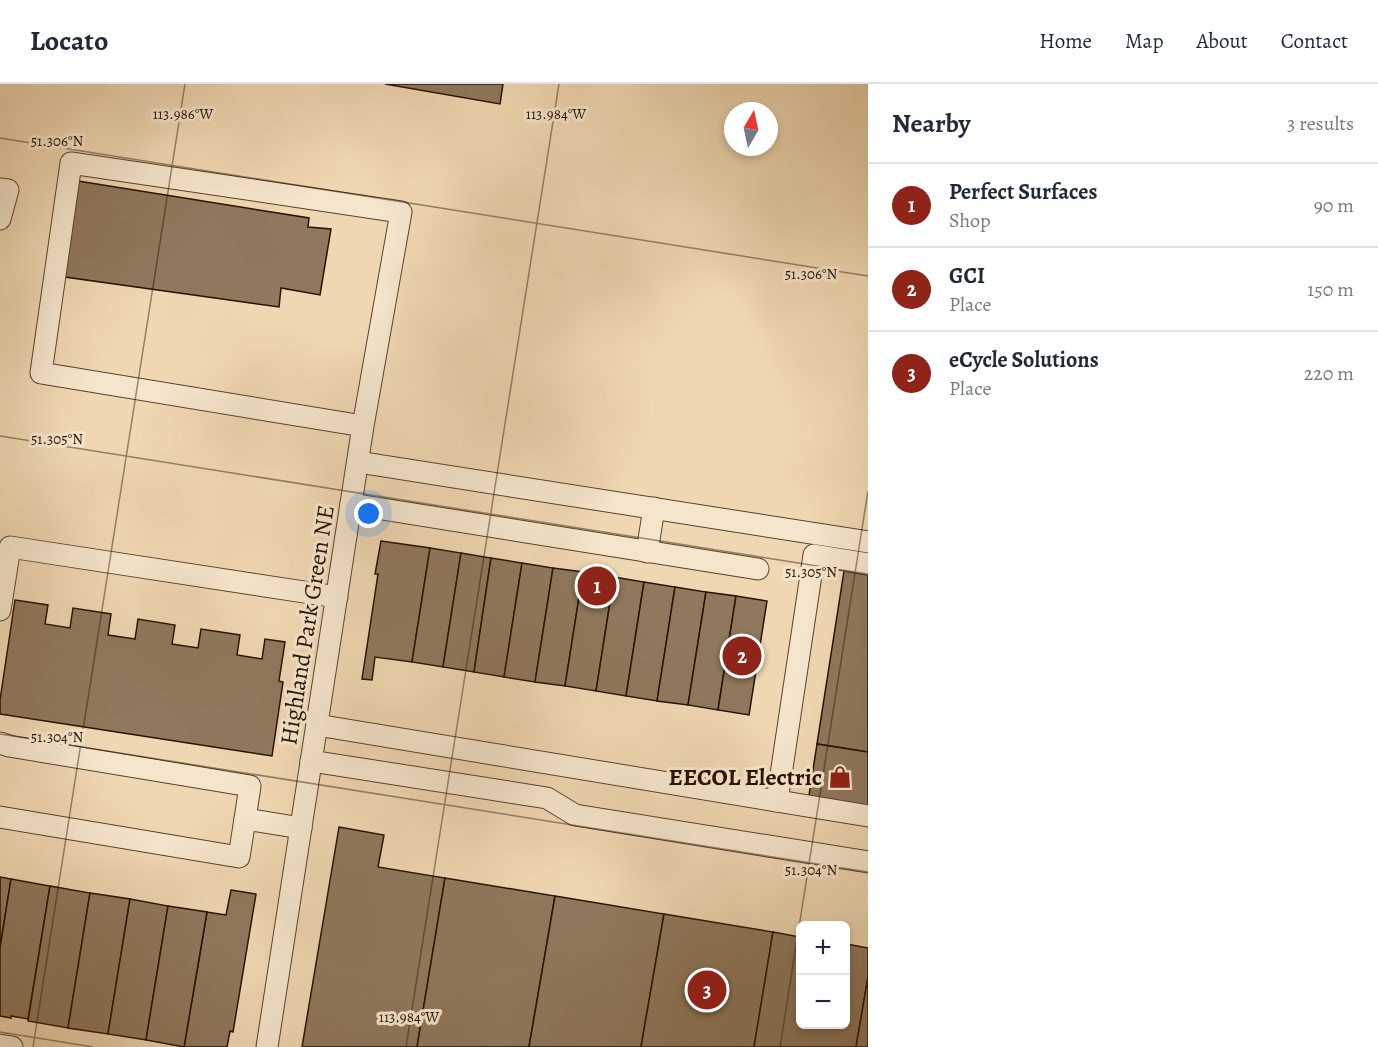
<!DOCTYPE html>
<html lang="en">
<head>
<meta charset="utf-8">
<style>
	body { margin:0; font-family:Alegreya,serif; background:#f6f6f7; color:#1f2937 }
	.controls { position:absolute; right:18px; bottom:18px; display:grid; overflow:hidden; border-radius:9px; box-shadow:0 3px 9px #0003 }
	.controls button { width:54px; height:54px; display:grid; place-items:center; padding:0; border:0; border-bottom:2px solid #e0e1e3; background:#fff; color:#1f2937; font:30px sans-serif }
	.compass { position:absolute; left:724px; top:18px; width:54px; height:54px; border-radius:50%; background:#fff; box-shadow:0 3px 9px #0003; rotate:9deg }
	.you { position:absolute; left:369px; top:430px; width:21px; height:21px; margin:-15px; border:4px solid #fff; border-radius:50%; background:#1a73e8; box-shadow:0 0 0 9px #1a73e833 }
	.badge { display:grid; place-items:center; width:39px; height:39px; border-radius:50%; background:#8f2418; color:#fff; font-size:20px; font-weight:700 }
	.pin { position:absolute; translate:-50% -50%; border:3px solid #fff; box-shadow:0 2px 6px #0006 }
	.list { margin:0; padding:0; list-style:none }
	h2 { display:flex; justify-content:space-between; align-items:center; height:78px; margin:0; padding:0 24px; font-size:26px }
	h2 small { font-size:20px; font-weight:400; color:#747a83 }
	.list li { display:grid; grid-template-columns:39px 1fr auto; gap:18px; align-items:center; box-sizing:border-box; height:84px; padding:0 24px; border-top:2px solid #e0e1e3 }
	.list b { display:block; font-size:22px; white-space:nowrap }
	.list p { margin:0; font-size:20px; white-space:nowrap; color:#747a83 }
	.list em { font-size:20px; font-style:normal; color:#747a83 }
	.map { position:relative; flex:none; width:868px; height:963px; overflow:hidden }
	header { display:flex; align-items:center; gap:36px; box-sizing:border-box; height:84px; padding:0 30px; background:#fff; border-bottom:2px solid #e0e1e3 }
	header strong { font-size:28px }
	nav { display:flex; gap:33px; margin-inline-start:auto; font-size:21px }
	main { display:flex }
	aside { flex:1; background:#fff }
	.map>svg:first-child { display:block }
</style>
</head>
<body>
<header>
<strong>Locato</strong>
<nav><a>Home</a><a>Map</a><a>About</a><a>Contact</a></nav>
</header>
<main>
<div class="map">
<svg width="868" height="963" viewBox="0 0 868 963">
	<rect width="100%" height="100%" fill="#efd7b1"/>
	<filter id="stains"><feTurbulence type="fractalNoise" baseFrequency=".00333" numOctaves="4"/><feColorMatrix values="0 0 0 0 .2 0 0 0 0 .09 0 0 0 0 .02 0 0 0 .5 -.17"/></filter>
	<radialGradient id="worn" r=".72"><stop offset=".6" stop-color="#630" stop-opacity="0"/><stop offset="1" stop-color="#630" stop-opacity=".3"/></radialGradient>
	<g fill="#8f785c" stroke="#261200" stroke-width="1.5">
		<polygon points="385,0 503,0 500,20"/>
		<polygon points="78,97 309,134 308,143 331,145 320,211 281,204 279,223 65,193"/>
		<polygon points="381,457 430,464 412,578 375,573 372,596 362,595 378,490 375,490"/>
		<polygon points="430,464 461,469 443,583 412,578"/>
		<polygon points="461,469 491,474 474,588 443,583"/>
		<polygon points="491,474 522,479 504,593 474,588"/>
		<polygon points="522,479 553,484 535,598 504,593"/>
		<polygon points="553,484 583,488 565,602 535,598"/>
		<polygon points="844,487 868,491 868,668 817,660"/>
		<polygon points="583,488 614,493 596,607 565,602"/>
		<polygon points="614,493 644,498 626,612 596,607"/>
		<polygon points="644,498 675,503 657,617 626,612"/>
		<polygon points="675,503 706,508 688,621 657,617"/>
		<polygon points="706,508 736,512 718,626 688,621"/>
		<polygon points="736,512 767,517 749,631 718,626"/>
		<polygon points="15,516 48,521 45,540 70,544 73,524 111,530 108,551 135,555 138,535 175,541 172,560 198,564 201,545 240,551 237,571 262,575 265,555 285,558 279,597 283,598 272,672 0,630 0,616"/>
		<polygon points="817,660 868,668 868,728 808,718"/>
		<polygon points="339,743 384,751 378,783 445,794 417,963 302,963"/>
		<polygon points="0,793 11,795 0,864"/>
		<polygon points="445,794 555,812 529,963 417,963"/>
		<polygon points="11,795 50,802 28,935 11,932 11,934 0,932 0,864"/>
		<polygon points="50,802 90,809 68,944 28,937"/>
		<polygon points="231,806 256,810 233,948 230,947 227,963 184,963 207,828 226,831"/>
		<polygon points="90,809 130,815 108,950 68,944"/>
		<polygon points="555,812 664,830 641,963 529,963"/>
		<polygon points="130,815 168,822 146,956 108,950"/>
		<polygon points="168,822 207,828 184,963 146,956"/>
		<polygon points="664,830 773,848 754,963 641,963"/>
		<polygon points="773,848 800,853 800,940 846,940 846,860 868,864 868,893 856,963 754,963"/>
		<polygon points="868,893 868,963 856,963"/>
	</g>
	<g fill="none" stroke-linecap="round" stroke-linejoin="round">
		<g stroke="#58432c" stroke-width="23">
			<g id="minor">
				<polyline points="0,105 8,106 0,135"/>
				<polyline points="358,378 868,458"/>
				<polyline points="351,420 758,485"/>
				<polyline points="647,468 654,424"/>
				<polyline points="0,526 10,463 337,513"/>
				<polyline points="317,641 868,732"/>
				<polyline points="0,659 9,662 250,702 245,735"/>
				<polyline points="311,677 547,714 575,731 868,778"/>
				<polyline points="777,717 814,471 868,480"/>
				<polyline points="0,733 239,773 245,735 301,744"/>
				<polyline points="0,961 12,963"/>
				<polyline points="267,963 363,342 401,128 71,79 41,289 363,342"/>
			</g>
		</g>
		<use href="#minor" stroke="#f5e5cc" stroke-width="21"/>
	</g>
	<path fill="none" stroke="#261200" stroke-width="1.5" stroke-opacity="0.45" d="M0,54l868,138M0,352l868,138M0,650l868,138M0,948l93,15M33,963l152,-963M406,963l153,-963M780,963l88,-556"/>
	<defs>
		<g id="shop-bare" transform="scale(1.8)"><path d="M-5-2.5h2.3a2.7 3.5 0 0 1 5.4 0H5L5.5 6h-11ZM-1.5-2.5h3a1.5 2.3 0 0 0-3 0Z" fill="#8f2418" stroke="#f5e5cc" stroke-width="2.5" paint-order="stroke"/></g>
	</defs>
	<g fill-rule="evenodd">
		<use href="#shop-bare" x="840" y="693"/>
	</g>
	<g text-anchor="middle" stroke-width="6" stroke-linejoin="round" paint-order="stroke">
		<g font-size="24" fill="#261200" stroke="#f5e5cc">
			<text transform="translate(307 541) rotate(-81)" y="8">Highland Park Green NE</text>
		</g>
		<g font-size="24" font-weight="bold" fill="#261200" stroke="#f5e5cc" text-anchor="end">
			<text x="822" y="701">EECOL Electric</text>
		</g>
	</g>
	<g font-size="15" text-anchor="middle" fill="#261200" stroke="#f5e5cc" stroke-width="6" stroke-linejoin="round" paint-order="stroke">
		<text x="183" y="35">113.986°W</text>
		<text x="556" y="35">113.984°W</text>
		<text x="57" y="62">51.306°N</text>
		<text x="811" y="195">51.306°N</text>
		<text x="57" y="360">51.305°N</text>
		<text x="811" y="493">51.305°N</text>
		<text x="57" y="658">51.304°N</text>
		<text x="811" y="791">51.304°N</text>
		<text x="409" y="938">113.984°W</text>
	</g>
	<rect width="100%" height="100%" filter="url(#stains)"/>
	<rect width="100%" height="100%" fill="url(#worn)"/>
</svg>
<div class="controls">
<button>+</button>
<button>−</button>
</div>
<svg class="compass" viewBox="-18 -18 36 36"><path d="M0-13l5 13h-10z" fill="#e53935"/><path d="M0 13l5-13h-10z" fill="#747a83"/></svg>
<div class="you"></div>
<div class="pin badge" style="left:597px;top:502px">1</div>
<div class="pin badge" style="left:742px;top:572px">2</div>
<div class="pin badge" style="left:707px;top:906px">3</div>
</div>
<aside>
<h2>Nearby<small>3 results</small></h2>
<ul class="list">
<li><span class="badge">1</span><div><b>Perfect Surfaces</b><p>Shop</p></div><em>90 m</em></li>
<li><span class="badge">2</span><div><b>GCI</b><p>Place</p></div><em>150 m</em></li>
<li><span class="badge">3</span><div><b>eCycle Solutions</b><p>Place</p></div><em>220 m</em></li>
</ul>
</aside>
</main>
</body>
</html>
